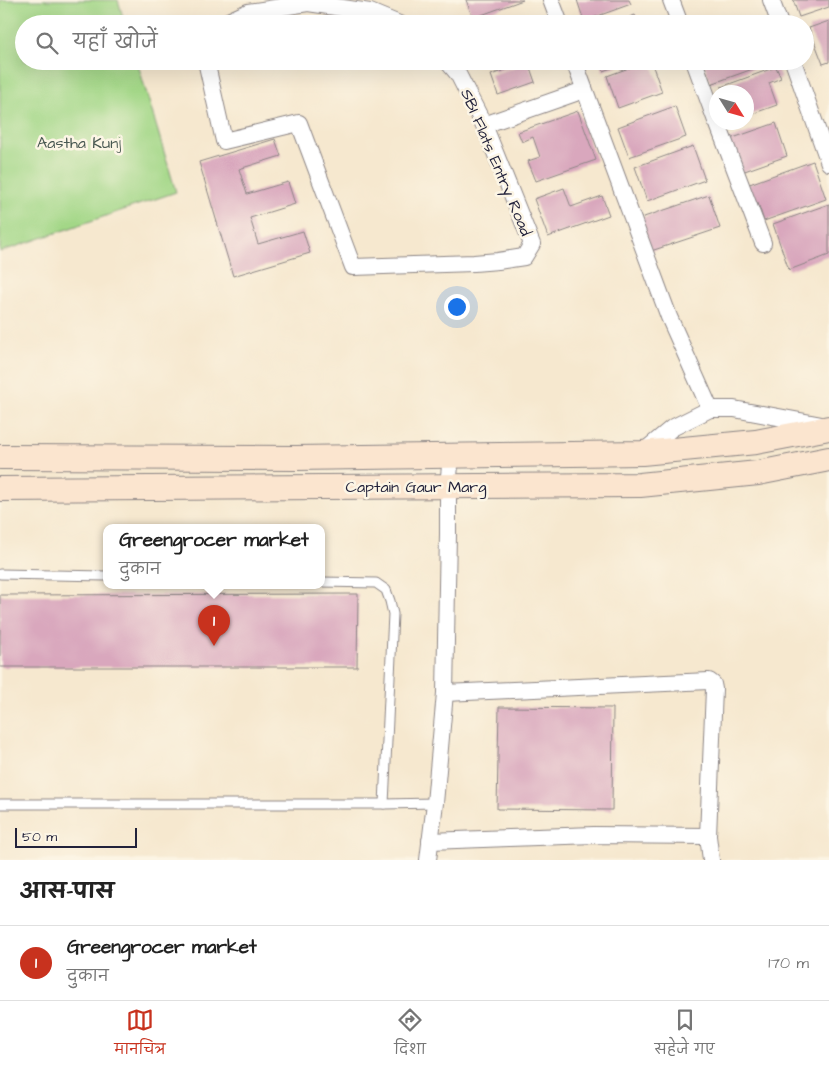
<!DOCTYPE html>
<html lang="hi">
<head>
<meta charset="utf-8">
<style>
	body { margin:0; font-family:"Architects Daughter","Playpen Sans Deva",sans-serif; background:#f2f2f2; color:#222 }
	.compass { position:absolute; left:709px; top:85px; width:45px; height:45px; border-radius:50%; background:#fff; box-shadow:0 5px 20px #0002; rotate:127deg }
	.scale { position:absolute; left:15px; bottom:12px; width:122px; box-sizing:border-box; padding-left:5px; border:2px solid #22223b; border-top:0; font-size:14px; line-height:18px; white-space:nowrap; color:#22223b; -webkit-text-stroke:4px #fcf5e5; paint-order:stroke }
	.you { position:absolute; left:456px; top:306px; width:18px; height:18px; margin:-12px; border:4px solid #fff; border-radius:50%; background:#1a73e8; box-shadow:0 0 0 8px #1a73e833 }
	.badge { display:grid; place-items:center; width:32px; height:32px; border-radius:50%; background:#c8321e; color:#fff; font-size:16px; font-weight:700 }
	.pin { position:absolute; translate:-50% -41px; filter:drop-shadow(0 1px 2px #0008) }
	.pin::after { content:''; position:absolute; top:26px; width:18px; height:15px; background:inherit; clip-path:polygon(0 0,100% 0,50% 100%) }
	.popup { position:absolute; left:103px; top:524px; width:222px; height:65px; box-sizing:border-box; display:grid; place-content:center; border-radius:10px; background:#fff; filter:drop-shadow(0 1px 4px #0005); font-size:16px; white-space:nowrap; color:#767676 }
	.popup b { font-size:19px; color:#222 }
	.popup::after { content:''; position:absolute; left:50%; top:100%; margin-left:-10px; border:10px solid transparent; border-top-color:#fff }
	.list { margin:0; padding:0; list-style:none }
	h2 { display:flex; justify-content:space-between; align-items:center; height:65px; margin:0; padding:0 20px; font-size:21px }
	h2 small { font-size:16px; font-weight:400; color:#767676 }
	.list li { display:grid; grid-template-columns:32px 1fr auto; gap:15px; align-items:center; box-sizing:border-box; height:75px; padding:0 20px; border-top:1px solid #e0e0e0 }
	.list b { display:block; font-size:19px; white-space:nowrap }
	.list p { margin:0; font-size:16px; white-space:nowrap; color:#767676 }
	.list em { font-size:16px; font-style:normal; color:#767676 }
	.icon { flex:none; width:28px; height:28px; fill:none; stroke:currentColor; stroke-width:2; stroke-linecap:round; stroke-linejoin:round }
	.map { position:relative; flex:none; width:829px; height:860px; overflow:hidden }
	.search { position:absolute; background:#fff; box-shadow:0 5px 20px #0002; left:15px; right:15px; top:15px; height:55px; display:flex; align-items:center; gap:12px; box-sizing:border-box; padding:0 18px; border-radius:28px; color:#767676; font-size:19px }
	.sheet { height:140px; background:#fff }
	nav { display:flex; justify-content:space-around; align-items:center; box-sizing:border-box; height:70px; border-top:1px solid #e0e0e0; background:#fff; font-size:14px; color:#767676 }
	nav a { display:grid; justify-items:center; gap:2px }
	nav .on { color:#c8321e }
	.map>svg:first-child { display:block }
</style>
</head>
<body>
<div class="map">
<svg width="829" height="860" viewBox="0 0 829 860">
	<rect width="100%" height="100%" fill="#fcf5e5"/>
	<filter id="ink" filterUnits="userSpaceOnUse"><feTurbulence type="fractalNoise" baseFrequency=".02" numOctaves="2"/><feDisplacementMap in="SourceGraphic" scale="10" xChannelSelector="R" yChannelSelector="G"/><feConvolveMatrix kernelMatrix="1 2 1 2 8 2 1 2 1" color-interpolation-filters="sRGB"/></filter>
	<filter id="wash" filterUnits="userSpaceOnUse"><feTurbulence type="fractalNoise" baseFrequency=".0096" numOctaves="4" result="noise"/><feDisplacementMap in="SourceGraphic" scale="20" xChannelSelector="R" yChannelSelector="G"/><feGaussianBlur stdDeviation="1.12" result="paint"/><feColorMatrix in="noise" values="0 0 0 0 0 0 0 0 0 0 0 0 0 0 0 0 0 1.4 0 .05"/><feComposite in="paint" operator="in"/></filter>
	<g filter="url(#wash)">
		<rect width="100%" height="100%" fill="#f6e8cf"/>
		<polygon fill="#a3d787" stroke="#627c61" points="0,0 118,0 125,24 24,24 24,61 137,61 176,192 0,252"/>
		<g id="blocks">
			<g fill="#d9a7bd">
				<polygon points="466,0 523,0 473,18"/>
				<polygon points="577,0 629,0 631,4 584,21"/>
				<polygon points="793,0 829,0 829,7 799,17"/>
				<polygon points="635,15 639,24 612,24"/>
				<polygon points="829,21 829,62 823,64 809,28"/>
				<polygon points="491,61 524,61 495,72"/>
				<polygon points="600,61 630,61 603,71"/>
				<polygon points="648,61 651,61 662,92 618,108 607,76"/>
				<polygon points="703,61 775,61 711,84"/>
				<polygon points="528,62 535,82 498,95 491,75"/>
				<polygon points="776,67 781,78 769,83 777,105 746,116 746,92 723,92 721,87"/>
				<polygon points="675,106 686,137 629,157 618,127"/>
				<polygon points="578,111 596,160 536,181 528,161 540,157 533,137 522,142 518,132"/>
				<polygon points="776,123 787,156 739,173 727,140"/>
				<polygon points="275,139 281,156 239,169 247,194 288,182 295,204 250,218 258,244 303,231 310,253 233,276 199,162"/>
				<polygon points="693,146 705,180 647,201 635,167"/>
				<polygon points="813,161 826,199 764,221 758,203 751,205 744,186"/>
				<polygon points="564,188 571,207 602,196 609,215 548,237 534,199"/>
				<polygon points="709,195 720,228 651,251 641,218"/>
				<polygon points="829,204 829,255 789,270 773,224"/>
				<polygon points="358,594 357,667 0,667 0,595"/>
				<polygon points="499,707 613,708 612,810 497,809"/>
			</g>
		</g>
	</g>
	<g filter="url(#ink)">
		<use href="#blocks" fill-opacity="0" stroke="#8c8585" stroke-width="1"/>
		<g fill="none" stroke-linecap="round" stroke-linejoin="round">
			<g stroke="#8c8585" stroke-width="11">
				<g id="service">
					<polyline points="0,574 106,576"/>
					<polyline points="322,582 376,583 386,590 390,601 393,614 384,804"/>
					<polyline points="0,804 384,804 435,803"/>
				</g>
			</g>
			<g stroke="#8c8585" stroke-width="18">
				<g id="minor">
					<polyline points="551,0 560,24"/>
					<polyline points="671,0 680,24"/>
					<polyline points="771,0 780,24"/>
					<polyline points="222,24 248,12 308,3 370,12 399,24"/>
					<polyline points="206,61 224,141 299,123 353,267 474,263 498,261 524,257 532,244 484,125 458,74 447,61"/>
					<polyline points="574,61 669,317 710,409"/>
					<polyline points="694,61 716,121"/>
					<polyline points="793,61 829,163"/>
					<polyline points="717,122 763,243"/>
					<polyline points="484,125 584,90"/>
					<polyline points="642,453 672,428 710,409 734,409 822,425"/>
					<polyline points="445,693 709,681 713,684 714,689 708,836 711,860"/>
					<polyline points="430,841 594,835 708,836"/>
					<polyline points="428,860 435,803 445,693 448,534 448,486 451,456"/>
				</g>
			</g>
			<g stroke="#8c8585" stroke-width="26">
				<g id="secondary">
					<polyline points="0,457 296,458 642,453 756,442 829,428"/>
					<polyline points="0,489 640,485 758,473 829,459"/>
				</g>
			</g>
			<use href="#service" stroke="#fff" stroke-width="9"/>
			<use href="#minor" stroke="#fff" stroke-width="16"/>
			<use href="#secondary" stroke="#fbe5cf" stroke-width="24"/>
		</g>
	</g>
	<g text-anchor="middle" stroke-width="5" stroke-linejoin="round" paint-order="stroke">
		<g font-size="16" fill="#495852" stroke="#fcf5e5">
			<text x="79" y="148">Aastha Kunj</text>
		</g>
		<g font-size="16" fill="#22223b" stroke="#fcf5e5">
			<text transform="translate(497 162) rotate(67)" y="6">SBI Flats Entry Road</text>
			<text x="416" y="492">Captain Gaur Marg</text>
		</g>
	</g>
</svg>
<svg class="compass" viewBox="-18 -18 36 36"><path d="M0-13l5 13h-10z" fill="#e53935"/><path d="M0 13l5-13h-10z" fill="#767676"/></svg>
<div class="scale">50 m</div>
<div class="you"></div>
<div class="pin badge" style="left:214px;top:646px">1</div>
<div class="popup"><b>Greengrocer market</b>दुकान</div>
<div class="search"><svg class="icon" aria-label="search" viewBox="0 0 24 24"><circle cx="10" cy="10" r="6"/><path d="M15 15l6 6"/></svg>यहाँ खोजें</div>
</div>
<section class="sheet">
<h2>आस-पास<small></small></h2>
<ul class="list">
<li><span class="badge">1</span><div><b>Greengrocer market</b><p>दुकान</p></div><em>170 m</em></li>
</ul>
</section>
<nav>
<a class="on"><svg class="icon" aria-label="map" viewBox="0 0 24 24"><path d="M3 6l6-2 6 2 6-2v14l-6 2-6-2-6 2zM9 4v14M15 6v14"/></svg>मानचित्र</a>
<a><svg class="icon" aria-label="directions" viewBox="0 0 24 24"><path d="M12 3l9 9-9 9-9-9zM9 14v-3h6M13 9l2 2-2 2"/></svg>दिशा</a>
<a><svg class="icon" aria-label="saved" viewBox="0 0 24 24"><path d="M7 4h10v16l-5-4-5 4z"/></svg>सहेजे गए</a>
</nav>
</body>
</html>
